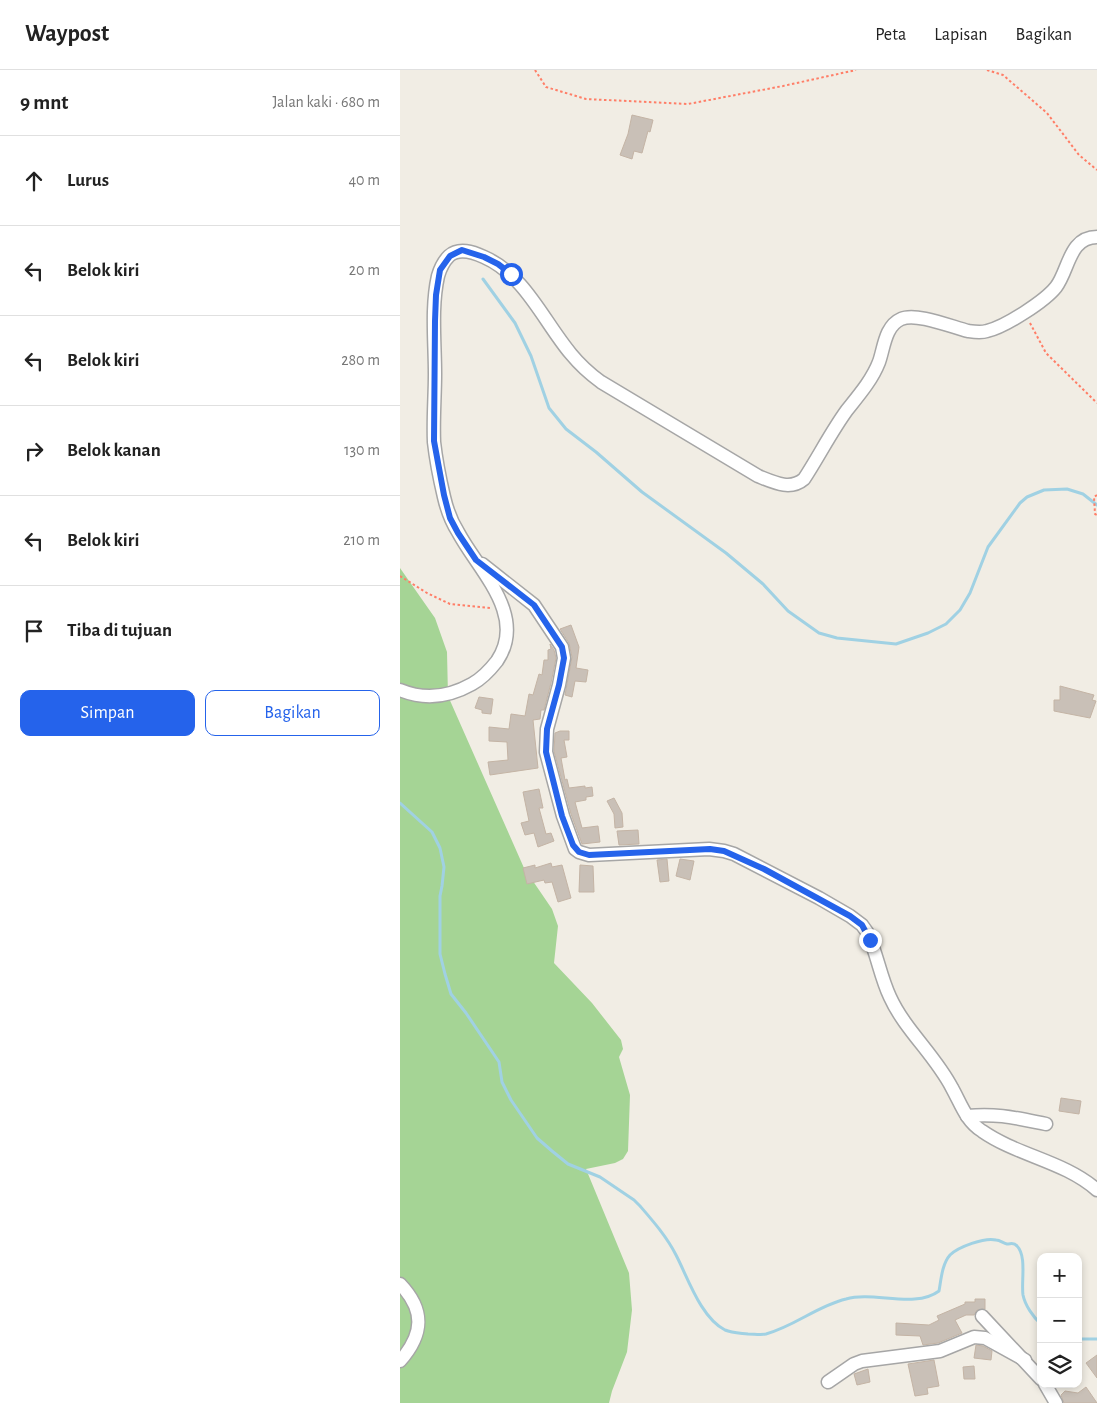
<!DOCTYPE html>
<html lang="id">
<head>
<meta charset="utf-8">
<style>
	body { margin:0; font-family:"Alegreya Sans",sans-serif; background:#f2f2f2; color:#222 }
	.controls { position:absolute; right:15px; bottom:15px; display:grid; overflow:hidden; border-radius:10px; box-shadow:0 2px 8px #0003 }
	.controls button { width:45px; height:45px; display:grid; place-items:center; padding:0; border:0; border-bottom:1px solid #e0e0e0; background:#fff; color:#222; font:25px sans-serif }
	.stop { position:absolute; width:15px; height:15px; margin:-11px; border:4px solid #2563eb; border-radius:50%; background:#fff }
	.stop.end { background:#2563eb; border-color:#fff; box-shadow:0 1px 5px #0008 }
	.list { margin:0; padding:0; list-style:none }
	h2 { display:flex; justify-content:space-between; align-items:center; height:65px; margin:0; padding:0 20px; font-size:21px }
	h2 small { font-size:16px; font-weight:400; color:#767676 }
	.list li { display:grid; grid-template-columns:32px 1fr auto; gap:15px; align-items:center; box-sizing:border-box; height:90px; padding:0 20px; border-top:1px solid #e0e0e0 }
	.list b { display:block; font-size:19px; white-space:nowrap }
	.list em { font-size:16px; font-style:normal; color:#767676 }
	.actions { display:flex; gap:10px; padding:15px 20px }
	.actions a { flex:1; padding:11px 0; border:1px solid #2563eb; border-radius:10px; text-align:center; font-size:18px; color:#2563eb }
	.actions .main { background:#2563eb; color:#fff }
	.icon { flex:none; width:28px; height:28px; fill:none; stroke:currentColor; stroke-width:2; stroke-linecap:round; stroke-linejoin:round }
	.map { position:relative; flex:none; width:697px; height:1333px; overflow:hidden }
	header { display:flex; align-items:center; gap:30px; box-sizing:border-box; height:70px; padding:0 25px; background:#fff; border-bottom:1px solid #e0e0e0 }
	header strong { font-size:24px }
	nav { display:flex; gap:28px; margin-inline-start:auto; font-size:18px }
	main { display:flex }
	aside { flex:1; background:#fff }
	.map>svg:first-child { display:block }
</style>
</head>
<body>
<header>
<strong>Waypost</strong>
<nav><a>Peta</a><a>Lapisan</a><a>Bagikan</a></nav>
</header>
<main>
<aside>
<h2>9 mnt<small>Jalan kaki · 680 m</small></h2>
<ul class="list">
<li><svg class="icon" aria-label="ahead" viewBox="0 0 24 24"><path d="M12 20V5M6 11l6-6 6 6"/></svg><div><b>Lurus</b></div><em>40 m</em></li>
<li><svg class="icon" aria-label="left" viewBox="0 0 24 24"><path d="M17 20v-9H6M10 6l-5 5 5 5"/></svg><div><b>Belok kiri</b></div><em>20 m</em></li>
<li><svg class="icon" aria-label="left" viewBox="0 0 24 24"><path d="M17 20v-9H6M10 6l-5 5 5 5"/></svg><div><b>Belok kiri</b></div><em>280 m</em></li>
<li><svg class="icon" aria-label="right" viewBox="0 0 24 24"><path d="M7 20v-9h11M14 6l5 5-5 5"/></svg><div><b>Belok kanan</b></div><em>130 m</em></li>
<li><svg class="icon" aria-label="left" viewBox="0 0 24 24"><path d="M17 20v-9H6M10 6l-5 5 5 5"/></svg><div><b>Belok kiri</b></div><em>210 m</em></li>
<li><svg class="icon" aria-label="arrive" viewBox="0 0 24 24"><path d="M6 21V4h12l-3 4 3 4H6"/></svg><div><b>Tiba di tujuan</b></div></li>
</ul>
<div class="actions"><a class="main">Simpan</a><a>Bagikan</a></div>
</aside>
<div class="map">
<svg width="697" height="1333" viewBox="0 0 697 1333">
	<rect width="100%" height="100%" fill="#f1ede4"/>
	<polygon fill="#a5d495" points="0,498 35,548 47,582 48,626 124,798 152,839 158,856 154,893 192,933 221,970 223,979 219,987 230,1025 228,1081 223,1089 215,1093 186,1099 229,1203 232,1240 227,1282 212,1321 209,1333 0,1333"/>
	<g fill="none" stroke-linecap="round" stroke-linejoin="round">
		<g stroke="#a0d1e3" stroke-width="3">
			<polyline points="83,209 115,253 131,286 149,338 166,359 196,382 242,422 326,483 363,514 388,541 419,563 437,568 496,574 528,563 546,554 560,540 570,523 588,477 620,433 627,427 644,420 667,419 683,424 697,435"/>
			<path d="M0,733l32,29 8,16 4,19 -2,19 -2,10v58l5,20 6,20 15,19 33,49 3,20 9,18 26,38 15,13 16,13 32,13 34,23 6,6c13,15 27,31 36,49 12,23 25,63 49,75 7,3 15,3 23,4 6,0 13,1 18,0 29,-8 51,-28 80,-35 28,-8 69,10 93,-8 2,-11 3,-27 11,-36 8,-8 35,-18 46,-15 4,0 7,3 11,4 4,0 7,-2 10,2 10,10 4,36 6,49 2,10 10,22 18,29"/>
			<polyline points="678,1269 697,1269"/>
		</g>
	</g>
	<g fill="#c9c0b7" stroke="#c4b4a5">
		<polygon points="232,45 253,50 250,62 248,61 242,83 234,81 232,89 220,85 228,64"/>
		<polygon points="171,555 179,577 176,598 188,600 186,612 175,611 172,627 165,625 172,587 169,573 160,559"/>
		<polygon points="150,574 154,580 156,588 151,613 144,640 141,640 140,649 133,650 138,698 90,705 88,692 108,690 107,672 89,671 89,657 109,659 111,644 125,646 129,624 133,625 139,604 142,605 144,590 148,590 148,580 151,579"/>
		<polygon points="660,616 694,625 692,630 696,631 690,648 654,641 654,630 660,630"/>
		<polygon points="79,627 93,629 91,644 82,643 82,640 75,638"/>
		<polygon points="160,661 169,661 169,670 164,670 167,687 161,688 165,710 167,709 169,718 185,716 185,718 192,717 193,726 186,727 186,730 175,732 182,758 198,756 200,772 182,774 171,744 154,681 155,663"/>
		<polygon points="139,719 143,738 139,738 146,764 151,763 154,771 138,777 134,763 125,765 121,753 129,751 123,722"/>
		<polygon points="214,728 222,743 223,757 215,758 214,744 207,731"/>
		<polygon points="238,760 239,774 219,775 217,761"/>
		<polygon points="267,789 269,811 260,812 257,790"/>
		<polygon points="280,789 294,791 290,810 276,806"/>
		<polygon points="151,793 152,797 162,795 171,828 158,832 152,812 145,813 144,810 127,814 123,798 135,795 135,798"/>
		<polygon points="180,795 193,796 194,822 179,822"/>
		<polygon points="661,1028 681,1031 679,1044 659,1041"/>
		<polygon points="575,1229 585,1229 585,1239 577,1240 574,1245 566,1245 555,1250 562,1263 538,1273 523,1275 520,1266 496,1265 496,1253 529,1255 539,1250 537,1246 565,1234 565,1232 575,1232"/>
		<polygon points="576,1275 583,1276 592,1281 591,1290 574,1288"/>
		<polygon points="697,1285 697,1308 686,1293"/>
		<polygon points="534,1290 539,1316 527,1318 528,1324 515,1326 508,1294"/>
		<polygon points="574,1296 575,1309 564,1309 563,1297"/>
		<polygon points="468,1299 470,1312 457,1315 454,1304"/>
		<polygon points="686,1317 697,1333 664,1333 661,1325 665,1321 678,1323"/>
	</g>
	<g fill="none" stroke-linecap="round" stroke-linejoin="round">
		<g stroke="#a6a6a6" stroke-width="15">
			<g id="street">
				<path d="M82,494l52,41 28,42 2,11 -5,27 -12,44 -1,23 17,64 12,33 4,3 10,3 120,-6 15,2 10,3 85,44 31,18 12,9 5,7c10,21 13,44 23,65 15,33 45,58 62,91 9,16 14,33 30,43 36,25 82,30 115,59"/>
				<path d="M0,620c24,10 49,7 72,-6 11,-6 18,-14 25,-23 31,-46 -19,-91 -39,-129 -7,-11 -11,-22 -14,-35 -4,-17 -8,-37 -10,-55 -1,-23 1,-46 1,-68 0,-32 -4,-67 3,-98 2,-7 6,-15 11,-20 10,-9 24,-4 35,1 41,18 60,65 87,97 9,11 19,20 30,28l157,94c15,6 32,15 46,3 15,-23 27,-47 43,-69 12,-15 25,-30 32,-48 5,-14 6,-36 22,-43 15,-7 51,8 67,12 7,1 13,2 19,0 18,-4 58,-30 69,-44 13,-17 13,-50 41,-50"/>
				<path d="M567,1046c30,-3 49,2 79,8"/>
				<path d="M0,1214c25,26 24,50 0,77"/>
				<polyline points="582,1246 641,1309"/>
				<polyline points="428,1312 454,1294 462,1291 540,1281 574,1267 585,1268 625,1290"/>
				<polyline points="645,1314 656,1333"/>
			</g>
		</g>
		<g stroke="#ff7e67" stroke-width="2" stroke-dasharray="2.5 2.5" stroke-linecap="butt">
			<polyline points="135,0 146,17 186,29 288,34 383,16 456,0"/>
			<polyline points="587,0 603,5 647,43 679,85 697,100"/>
			<polyline points="630,253 646,283 697,333"/>
			<polyline points="697,425 694,427 695,444 697,445"/>
			<polyline points="0,506 27,523 50,534 91,538"/>
		</g>
		<use href="#street" stroke="#fff" stroke-width="12"/>
	</g>
	<g fill="none" stroke-linecap="round" stroke-linejoin="round">
		<polyline stroke="#2563eb" stroke-width="6" points="111,204 98,194 84,187 62,180 50,186 40,200 36,225 35,251 34,371 44,425 50,448 58,463 76,490 134,535 162,577 164,588 159,615 147,659 146,682 162,746 173,775 179,782 189,785 310,779 324,781 364,799 450,846 462,855 470,870"/>
	</g>
</svg>
<div class="controls">
<button>+</button>
<button>−</button>
<button><svg class="icon" aria-label="layers" viewBox="0 0 24 24"><path d="M12 4l9 5-9 5-9-5zM3 14l9 5 9-5"/></svg></button>
</div>
<div class="stop" style="left:111px;top:204px"></div>
<div class="stop end" style="left:470px;top:870px"></div>
</div>
</main>
</body>
</html>
